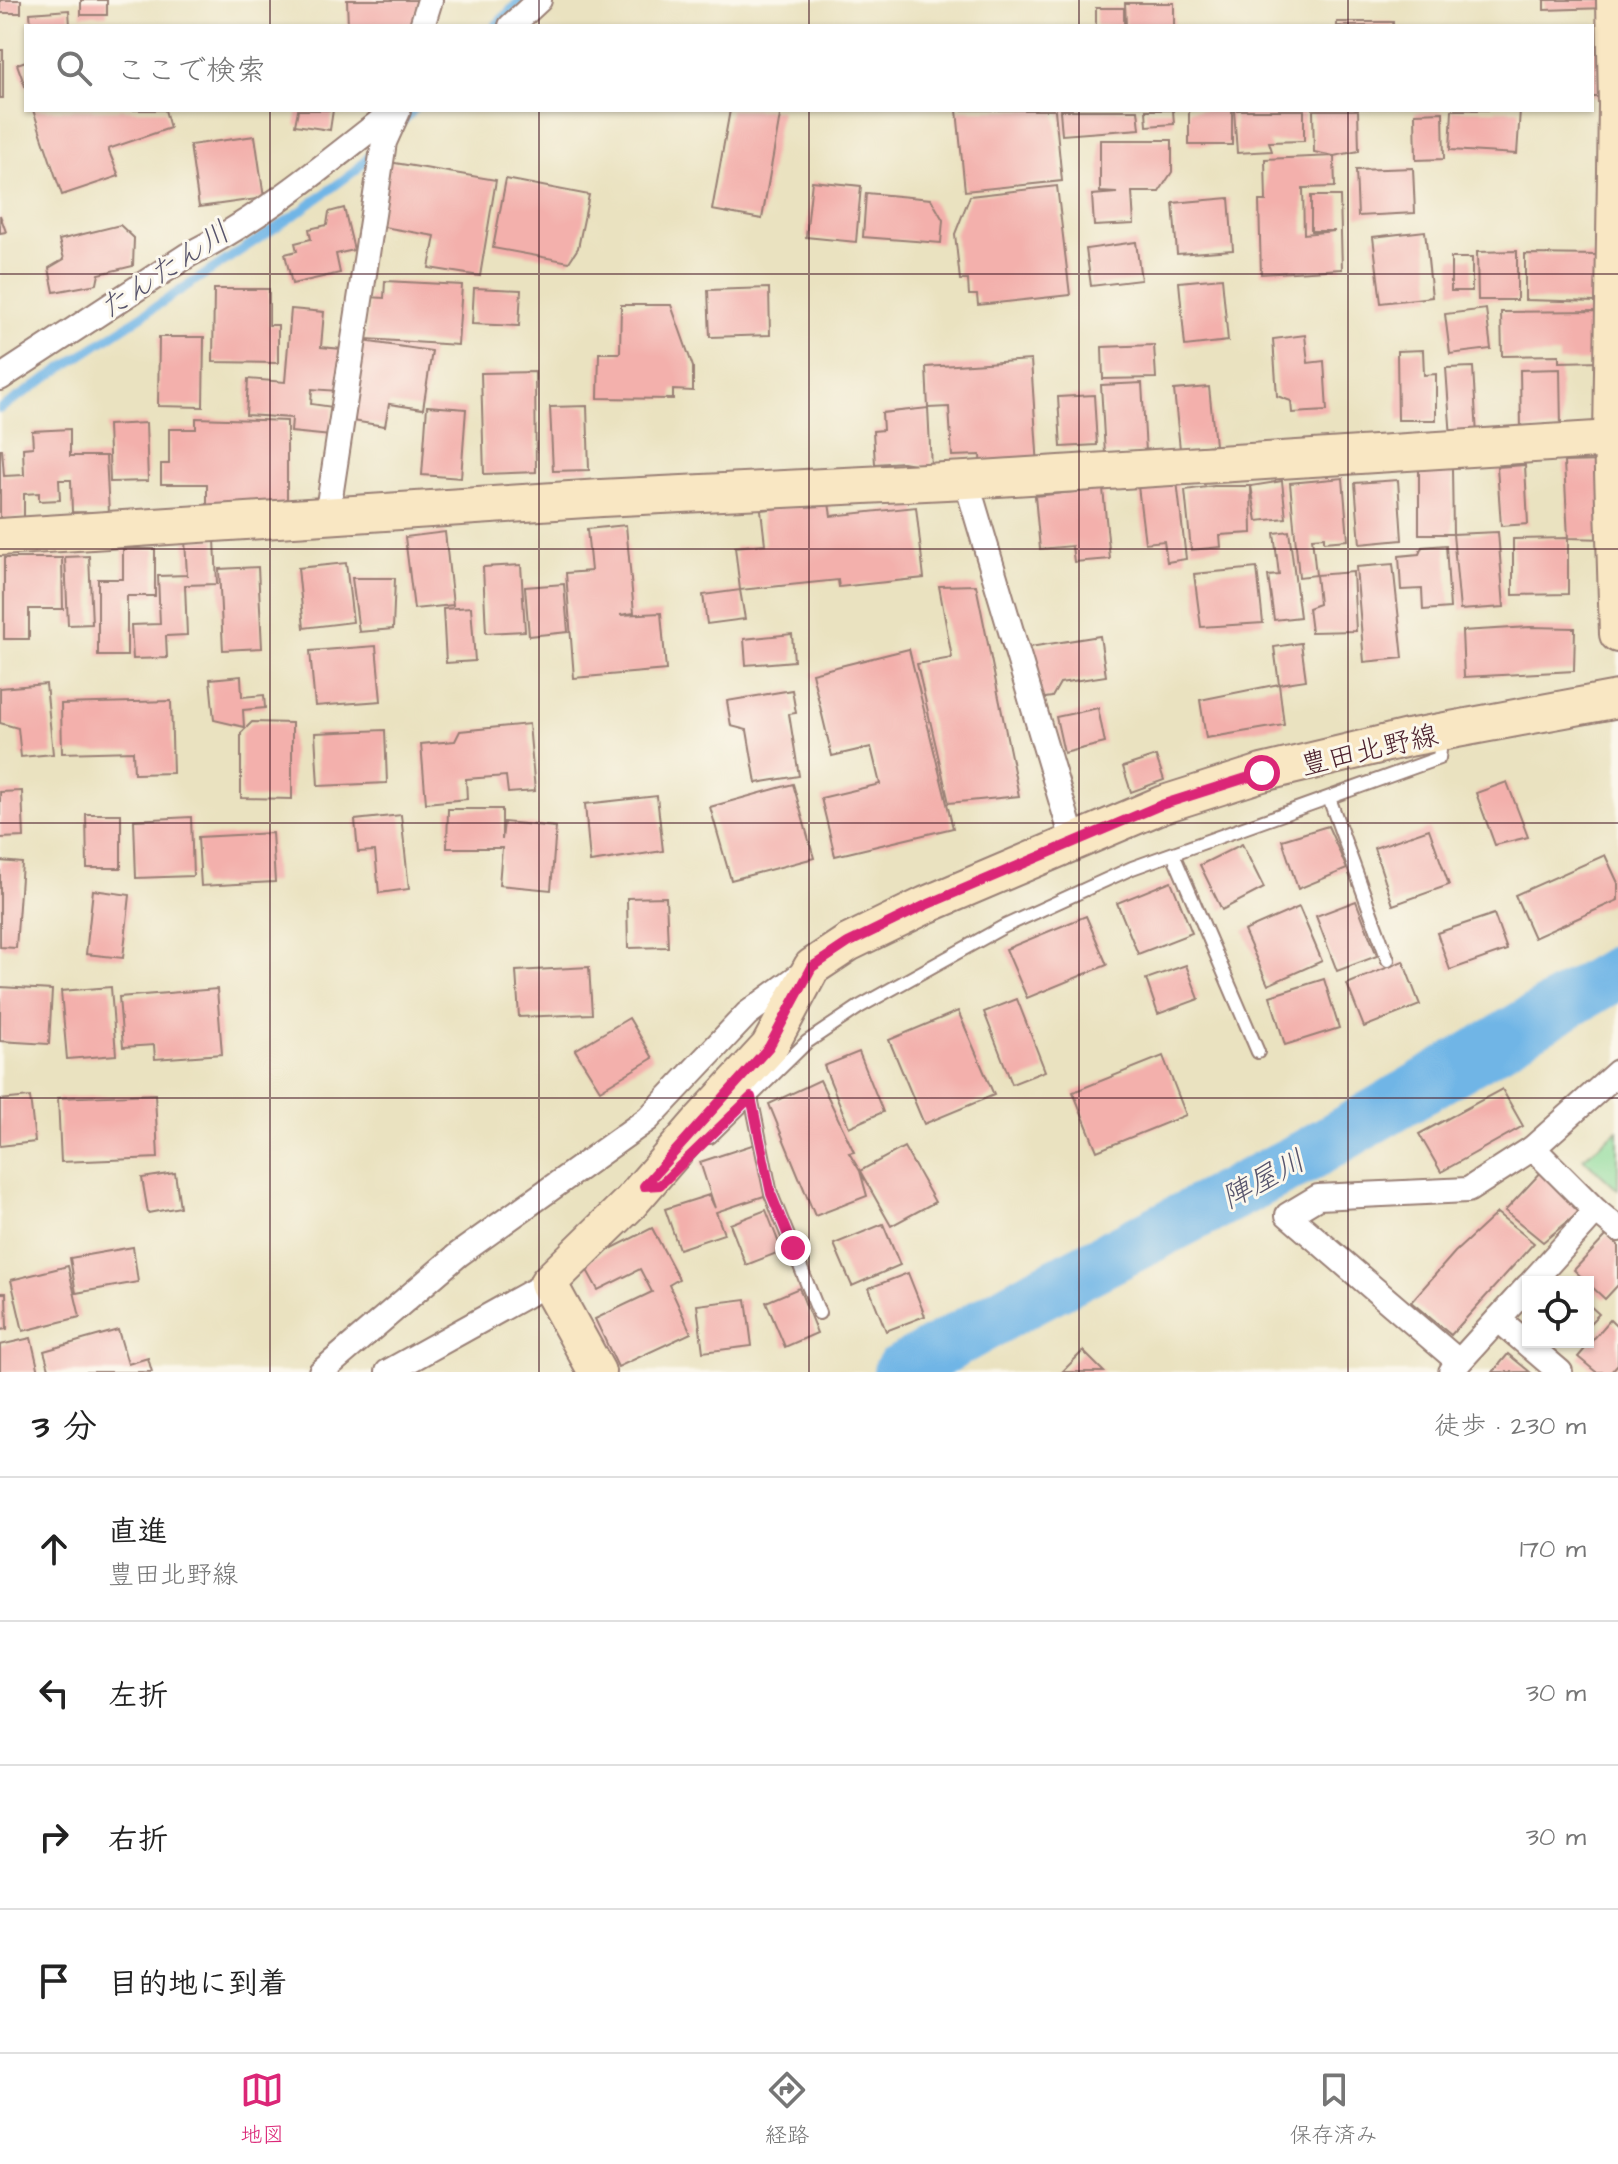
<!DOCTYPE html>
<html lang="ja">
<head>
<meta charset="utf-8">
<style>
	body { margin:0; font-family:"Architects Daughter","Klee One",sans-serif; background:#f2f2f2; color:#222 }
	.controls { position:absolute; right:24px; bottom:24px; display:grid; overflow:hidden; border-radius:0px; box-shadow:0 2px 6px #0004 }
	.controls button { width:72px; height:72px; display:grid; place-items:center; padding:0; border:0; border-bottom:2px solid #e0e0e0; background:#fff; color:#222; font:40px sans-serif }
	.stop { position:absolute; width:24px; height:24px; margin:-18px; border:6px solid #db2777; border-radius:50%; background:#fff }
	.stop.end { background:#db2777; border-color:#fff; box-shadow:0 2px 8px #0008 }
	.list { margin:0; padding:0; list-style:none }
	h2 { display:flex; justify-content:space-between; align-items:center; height:104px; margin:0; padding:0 32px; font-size:34px }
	h2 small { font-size:26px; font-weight:400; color:#767676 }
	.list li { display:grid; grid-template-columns:52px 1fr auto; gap:24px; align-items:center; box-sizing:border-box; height:144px; padding:0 32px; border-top:2px solid #e0e0e0 }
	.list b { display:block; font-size:30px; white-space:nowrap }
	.list p { margin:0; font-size:26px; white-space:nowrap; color:#767676 }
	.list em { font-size:26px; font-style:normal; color:#767676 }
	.icon { flex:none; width:44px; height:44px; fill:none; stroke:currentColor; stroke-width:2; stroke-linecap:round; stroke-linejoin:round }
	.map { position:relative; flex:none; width:1618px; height:1372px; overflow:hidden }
	.search { position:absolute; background:#fff; box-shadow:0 2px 6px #0004; left:24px; right:24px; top:24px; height:88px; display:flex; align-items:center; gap:20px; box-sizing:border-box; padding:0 28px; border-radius:0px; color:#767676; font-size:30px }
	.sheet { height:680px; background:#fff }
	nav { display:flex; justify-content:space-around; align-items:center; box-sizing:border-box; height:112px; border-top:2px solid #e0e0e0; background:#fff; font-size:22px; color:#767676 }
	nav a { display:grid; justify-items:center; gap:4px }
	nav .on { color:#db2777 }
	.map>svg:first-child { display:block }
</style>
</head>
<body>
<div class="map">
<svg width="1618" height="1372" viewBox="0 0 1618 1372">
	<rect width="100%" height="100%" fill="#fbf7ec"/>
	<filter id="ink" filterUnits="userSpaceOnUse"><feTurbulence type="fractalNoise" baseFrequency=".0125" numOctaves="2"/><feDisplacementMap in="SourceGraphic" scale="16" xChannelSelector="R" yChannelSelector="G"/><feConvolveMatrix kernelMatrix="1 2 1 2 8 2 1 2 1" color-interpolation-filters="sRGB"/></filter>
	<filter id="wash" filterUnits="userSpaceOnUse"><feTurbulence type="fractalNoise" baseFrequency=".006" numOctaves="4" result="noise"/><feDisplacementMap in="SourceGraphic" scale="32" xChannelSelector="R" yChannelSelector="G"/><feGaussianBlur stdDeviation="1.8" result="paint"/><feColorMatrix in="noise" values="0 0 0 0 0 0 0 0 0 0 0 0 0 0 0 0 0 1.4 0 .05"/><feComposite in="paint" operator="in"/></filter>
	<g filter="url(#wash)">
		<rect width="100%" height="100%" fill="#eae2c0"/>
		<polygon fill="#8bd998" stroke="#6a7c62" stroke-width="2" points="1618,1130 1618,1190 1583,1158"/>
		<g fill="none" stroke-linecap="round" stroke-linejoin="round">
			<g stroke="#70b5e6" stroke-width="9">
				<polyline points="495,26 520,0"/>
				<polyline points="402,122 414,110"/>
				<polyline points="0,409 298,213 355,171 378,147"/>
			</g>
			<polyline stroke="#70b5e6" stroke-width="54" points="900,1372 1027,1300 1306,1156 1618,972"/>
		</g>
		<g id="blocks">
			<g fill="#f3b0ac">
				<rect x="0" y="0" width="21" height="13"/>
				<rect x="81" y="0" width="26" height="15"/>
				<polygon points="347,0 420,0 413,26 348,26"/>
				<polygon points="1544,0 1606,0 1606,8 1544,10"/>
				<polygon points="1125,3 1174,3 1174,26 1126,26"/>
				<rect x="1096" y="8" width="28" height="18"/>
				<polygon points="69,10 70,26 31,26 30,13"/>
				<rect x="1337" y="22" width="56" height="4"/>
				<rect x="1592" y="36" width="7" height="61"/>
				<rect x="0" y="50" width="3" height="48"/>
				<polygon points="26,61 26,89 17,64"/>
				<polygon points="33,110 165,110 170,128 108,149 119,176 62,195"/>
				<polygon points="298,110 333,110 330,130 295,125"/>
				<polygon points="730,110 781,110 762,219 712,210"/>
				<polygon points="957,110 1055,110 1062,181 965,191"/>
				<polygon points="1060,110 1138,110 1140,129 1062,135"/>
				<polygon points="1146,110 1173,110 1174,124 1147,126"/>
				<rect x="1189" y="110" width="43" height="35"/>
				<polygon points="1234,110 1304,110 1304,141 1269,142 1272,151 1237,153"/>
				<polygon points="1313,110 1358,110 1359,151 1334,156 1314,152"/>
				<polygon points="1452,110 1520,110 1517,154 1450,150"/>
				<polygon points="1443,112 1444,159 1416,160 1415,113"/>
				<polygon points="255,136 264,198 199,207 190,145"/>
				<polygon points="1100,140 1172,140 1172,172 1159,192 1132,192 1134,224 1094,226 1092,195 1117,193 1100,192"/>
				<polygon points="1334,156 1335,187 1303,188 1304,234 1335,231 1311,231 1311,196 1340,196 1342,269 1261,274 1259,201 1266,201 1265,159"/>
				<polygon points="389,162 496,180 480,276 429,268 435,236 378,226"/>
				<polygon points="1413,168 1415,213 1358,216 1356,170"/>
				<polygon points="506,179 589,195 578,248 569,262 493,248"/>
				<polygon points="812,181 861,186 856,242 806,237"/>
				<polygon points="1057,186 1070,295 978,305 977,295 969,295 968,280 960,280 955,234 970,196"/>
				<polygon points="866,193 931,199 943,220 941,243 863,237"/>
				<polygon points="1229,198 1233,250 1177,254 1173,203"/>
				<polygon points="344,208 354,250 336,254 340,273 292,284 285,254 297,251 295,243 311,239 309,229 327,225 329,212"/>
				<polygon points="0,215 6,232 0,233"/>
				<polygon points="120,225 134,238 133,266 99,274 97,284 54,292 49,268 64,259 59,240"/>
				<polygon points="1425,231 1432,297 1381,303 1373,237"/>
				<polygon points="1136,242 1141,280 1091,286 1086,249"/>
				<polygon points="1517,251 1517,300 1478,300 1477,252"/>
				<polygon points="1525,254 1599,255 1598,302 1525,300"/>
				<rect x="1451" y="258" width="21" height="33"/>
				<polygon points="1222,278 1228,341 1185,346 1179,282"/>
				<polygon points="385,281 462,285 458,345 366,339 369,297 384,298"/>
				<polygon points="474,288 521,290 519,326 472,324"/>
				<polygon points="769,288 770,335 710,337 708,290"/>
				<polygon points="214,289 269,289 269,325 278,325 278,363 213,362"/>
				<polygon points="621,305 671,305 693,367 693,391 673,390 673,399 598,398 599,353 620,353"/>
				<polygon points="291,309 324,312 321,347 342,349 338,391 312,389 311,404 333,407 331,436 291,432 292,418 246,415 248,379 285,382"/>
				<polygon points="1486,309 1491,349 1450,354 1445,314"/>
				<polygon points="1602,311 1603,361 1559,362 1559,355 1502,356 1501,312"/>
				<polygon points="1305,335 1308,363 1324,361 1327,411 1292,413 1291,401 1277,396 1273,339"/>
				<polygon points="159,337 204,337 203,407 158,406"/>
				<polygon points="363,341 432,351 423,409 389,404 385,426 352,421"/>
				<polygon points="1154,345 1156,378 1103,379 1102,347"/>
				<polygon points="1423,350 1424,375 1436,374 1436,420 1398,420 1397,351"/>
				<polygon points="1031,360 1038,467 981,471 980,455 952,456 949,407 928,408 926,367"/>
				<polygon points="1473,367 1477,436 1451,438 1446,368"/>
				<polygon points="1560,369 1561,429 1521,430 1520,370"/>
				<polygon points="535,372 536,472 484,474 481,373"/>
				<polygon points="1142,383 1146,452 1105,454 1101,385"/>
				<polygon points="1209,387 1215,445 1180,449 1174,390"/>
				<polygon points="1094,395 1097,445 1061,447 1058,397"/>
				<polygon points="427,406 466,409 461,478 422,475"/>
				<polygon points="587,406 589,470 553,471 550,407"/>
				<polygon points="928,408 931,467 903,462 875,464 873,431 883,430 882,413"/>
				<polygon points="196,418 287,421 287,506 207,508 207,484 161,484 161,464 169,464 169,429 196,429"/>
				<polygon points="146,423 148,481 110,482 108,425"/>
				<polygon points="70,429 70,456 106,456 109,513 72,512 71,480 59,480 60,500 39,501 39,493 24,494 24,517 0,519 0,449 2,449 4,476 24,475 23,448 33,447 32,431"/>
				<polygon points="1604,461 1606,539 1568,538 1564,462"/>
				<polygon points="1525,465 1528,524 1501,526 1497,467"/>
				<polygon points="1419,468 1452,468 1453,534 1419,534"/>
				<polygon points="1343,478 1348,540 1324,542 1324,537 1312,538 1316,575 1353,572 1356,631 1311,632 1308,608 1319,604 1316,575 1299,577 1290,483"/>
				<polygon points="1398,480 1402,540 1360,544 1355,483"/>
				<polygon points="1177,481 1186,559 1167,562 1164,541 1145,543 1138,486"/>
				<polygon points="1282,481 1286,518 1257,521 1251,486"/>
				<polygon points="1214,486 1251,486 1252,533 1220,535 1221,547 1191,550 1185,490"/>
				<polygon points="1103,489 1110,559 1074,562 1072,546 1040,549 1035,496"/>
				<polygon points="829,503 831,516 916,507 924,578 839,587 838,580 740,590 735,547 765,544 761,510"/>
				<polygon points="626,525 634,613 620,615 661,613 666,670 574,678 566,573 591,571 587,529"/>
				<polygon points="1289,531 1300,617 1274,620 1268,576 1279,575 1274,533"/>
				<polygon points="445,532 453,605 414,609 405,537"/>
				<polygon points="1498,532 1504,607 1460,610 1453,534"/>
				<polygon points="1568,538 1568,594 1513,595 1513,539"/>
				<polygon points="215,539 217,584 185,585 187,635 166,636 167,658 133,659 131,625 160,624 158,576 187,575 185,540"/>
				<polygon points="1446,545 1450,608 1423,610 1422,589 1401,590 1399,556 1419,554 1422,547"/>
				<polygon points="123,549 155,549 155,596 127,596 127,656 98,656 98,579 123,579"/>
				<polygon points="89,556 92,624 68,625 65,557"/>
				<polygon points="4,558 62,558 63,609 29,609 29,639 4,639"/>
				<polygon points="346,563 353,622 304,628 298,568"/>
				<polygon points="1393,564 1403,658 1364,662 1356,567"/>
				<polygon points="521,565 525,631 486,633 483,567"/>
				<polygon points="258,567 262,648 223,650 219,569"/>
				<polygon points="1257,568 1263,623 1201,627 1194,574"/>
				<polygon points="352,578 395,578 393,629 359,632"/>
				<polygon points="564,584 568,632 529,636 525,587"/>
				<polygon points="976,585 1019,796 949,803 917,664 952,658 939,586"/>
				<polygon points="740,590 745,619 707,624 703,595"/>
				<polygon points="471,607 475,661 446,663 443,609"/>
				<polygon points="1530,627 1575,628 1574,671 1464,677 1462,631"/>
				<polygon points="792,634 794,661 746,665 744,639"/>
				<polygon points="1100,636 1106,676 1060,683 1052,697 1031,700 1023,648"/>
				<polygon points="1301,643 1306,680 1279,684 1284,725 1206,738 1200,700 1279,684 1274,647"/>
				<polygon points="376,646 381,701 315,706 310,651"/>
				<polygon points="909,649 953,828 835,856 821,798 880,784 871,747 832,756 812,673"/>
				<polygon points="241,676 242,697 264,695 265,708 243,710 244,727 214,720 210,679"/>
				<polygon points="46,684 53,754 21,757 18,728 0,723 0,688"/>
				<polygon points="792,690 796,713 789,714 799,776 756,783 747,730 731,726 727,701"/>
				<polygon points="171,701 173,773 134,774 133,751 62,753 61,704"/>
				<polygon points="1098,708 1105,743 1064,753 1056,717"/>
				<polygon points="252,722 292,723 292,799 241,798 241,733"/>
				<polygon points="529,724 535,791 508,793 506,776 466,779 467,799 426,803 421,744 455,741 460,731"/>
				<polygon points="385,730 387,783 318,786 315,733"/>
				<polygon points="1156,756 1164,780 1131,792 1123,767"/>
				<polygon points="1507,782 1528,837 1495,845 1476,793"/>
				<polygon points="793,784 814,858 731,880 710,807"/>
				<polygon points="22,791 24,837 0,838 0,792"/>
				<polygon points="657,796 663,851 590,862 585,804"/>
				<polygon points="448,809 502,809 502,840 504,822 556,827 551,890 499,885 502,848 447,848"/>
				<polygon points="86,814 121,814 121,868 87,868"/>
				<polygon points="401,815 409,889 379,893 375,851 358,852 355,820"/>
				<polygon points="191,817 193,876 136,878 134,820"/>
				<polygon points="1328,826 1347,869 1298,889 1282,840"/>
				<polygon points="1429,829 1449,885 1393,905 1374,848"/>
				<polygon points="272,833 275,882 201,886 198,837"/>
				<polygon points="1242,844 1264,888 1222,910 1200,865"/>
				<polygon points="1605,855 1618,883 1618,900 1534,938 1515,895"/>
				<polygon points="0,861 22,863 16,948 0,947"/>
				<polygon points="1171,881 1192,933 1138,954 1117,903"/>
				<polygon points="93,890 130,895 123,958 86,954"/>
				<polygon points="666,897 668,947 628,948 627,898"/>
				<polygon points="1356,901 1377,956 1337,971 1316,916"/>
				<polygon points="1299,907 1322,961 1268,985 1244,931"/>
				<polygon points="1494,914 1507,950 1450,970 1437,933"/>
				<polygon points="1086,916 1107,965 1027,998 1006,949"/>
				<polygon points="1403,961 1420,1005 1364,1027 1347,984"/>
				<polygon points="1186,965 1199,999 1158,1014 1146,979"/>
				<polygon points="589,967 592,1014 519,1017 516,971"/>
				<polygon points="1324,979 1339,1028 1285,1045 1270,996"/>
				<polygon points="0,987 52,990 49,1044 0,1041"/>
				<polygon points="111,987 116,1055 67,1059 61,991"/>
				<polygon points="217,989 222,1054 155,1059 154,1045 123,1047 119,997"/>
				<polygon points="1017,999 1045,1071 1012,1084 984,1012"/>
				<polygon points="958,1011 994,1095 924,1124 889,1040"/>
				<polygon points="629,1018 653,1058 600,1090 575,1050"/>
				<polygon points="859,1052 883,1112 849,1127 824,1066"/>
				<polygon points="1163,1056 1186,1115 1097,1151 1073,1092"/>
				<polygon points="820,1080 854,1152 849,1153 860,1171 904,1147 935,1202 891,1226 860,1171 867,1196 815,1216 769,1104"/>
				<polygon points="1502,1089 1523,1126 1441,1172 1419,1134"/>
				<polygon points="155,1094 158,1158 61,1162 58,1098"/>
				<polygon points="30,1097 35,1142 0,1146 0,1100"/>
				<polygon points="755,1144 770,1194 716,1212 724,1234 679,1249 665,1209 709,1195 715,1208 700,1162"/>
				<polygon points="1543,1170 1583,1209 1543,1242 1505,1211"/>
				<polygon points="175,1173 180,1207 148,1213 142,1178"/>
				<polygon points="766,1210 782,1251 746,1265 730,1224"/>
				<polygon points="1497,1213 1534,1243 1451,1335 1411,1302 1455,1252"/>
				<polygon points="883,1224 900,1265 852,1286 834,1244"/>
				<polygon points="652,1228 679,1279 669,1285 691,1333 618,1367 595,1319 652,1292 640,1269 598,1290 583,1263"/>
				<polygon points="1607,1235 1618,1245 1618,1285 1605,1299 1574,1270"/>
				<polygon points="133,1247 138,1282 76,1293 70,1258"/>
				<polygon points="68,1266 80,1317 23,1331 11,1280"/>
				<polygon points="908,1273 925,1316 886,1331 869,1288"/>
				<polygon points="799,1288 817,1333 785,1347 766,1302"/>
				<polygon points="0,1293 6,1293 7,1329 0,1330"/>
				<polygon points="746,1299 752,1346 703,1352 697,1305"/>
				<polygon points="1588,1304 1599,1314 1588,1325"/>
				<polygon points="1610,1320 1618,1328 1618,1364 1611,1372 1596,1372 1578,1357"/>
				<polygon points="118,1330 128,1364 148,1358 152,1372 50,1372 44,1351"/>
				<polygon points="31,1338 39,1372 0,1372 0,1345"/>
				<polygon points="1083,1351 1104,1372 1062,1372"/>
				<polygon points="1508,1354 1530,1372 1493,1372"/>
			</g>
		</g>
	</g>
	<g filter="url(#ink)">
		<use href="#blocks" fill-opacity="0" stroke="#9a8076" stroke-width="2"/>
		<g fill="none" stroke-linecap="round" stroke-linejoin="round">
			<g stroke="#9a8076" stroke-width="16">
				<g id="lane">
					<polyline points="1329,798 1388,960"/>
					<polyline points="1173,854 1258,1052"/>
					<polyline points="751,1097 771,1194 819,1313"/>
					<polyline points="710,1137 807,1042 859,1007 1003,927 1132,868 1439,758 1442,735"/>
				</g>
			</g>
			<g stroke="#9a8076" stroke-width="28">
				<g id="street">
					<polyline points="422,26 430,0"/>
					<polyline points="511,26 539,0"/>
					<path d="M0,378l188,-123c75,-37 141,-94 207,-145"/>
					<polyline points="966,480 1074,843"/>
					<polyline points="327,517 384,142 398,111"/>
					<polyline points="1533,1148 1596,1211 1618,1229"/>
					<polyline points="1532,1282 1596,1211"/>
					<polyline points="1498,1319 1560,1372"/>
					<polyline points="1459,1362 1528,1286"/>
					<polyline points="321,1372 459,1254 648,1119 747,1014 803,973"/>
					<polyline points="388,1372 548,1283"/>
					<polyline points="1451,1372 1459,1362 1288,1215 1318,1197 1468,1190 1533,1148 1618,1072"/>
				</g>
			</g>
			<g stroke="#9a8076" stroke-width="40">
				<g id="secondary">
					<polyline points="1615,0 1617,105 1612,439 1618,634"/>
					<polyline points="0,537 601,498 966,480 1612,439"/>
					<polyline points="597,1372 548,1283 630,1203 700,1122 769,1047 812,967 848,943 926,905 1161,805 1262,773 1408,738 1618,699"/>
				</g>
			</g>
			<use href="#lane" stroke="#fff" stroke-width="12"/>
			<use href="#street" stroke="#fff" stroke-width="24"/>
			<use href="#secondary" stroke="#f9e7c3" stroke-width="36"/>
		</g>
	</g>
	<g fill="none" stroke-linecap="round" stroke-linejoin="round" filter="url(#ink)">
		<polyline stroke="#db2777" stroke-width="10" points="793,1248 771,1194 751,1097 660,1185 644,1186 769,1047 812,967 848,943 926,905 1161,805 1262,773"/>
	</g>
	<path fill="none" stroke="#4a1f2b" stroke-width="2" stroke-opacity="0.55" d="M270,0v26M539,0v26M809,0v26M1079,0v26M1348,0v26M270,110v1262M539,110v1262M809,110v1262M1079,110v1262M1348,110v1262M0,274h1618M0,549h1618M0,823h1618M0,1098h1618"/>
	<g text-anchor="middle" stroke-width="6" stroke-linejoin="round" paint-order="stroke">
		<g font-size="28" fill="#4a1f2b" stroke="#fbf7ec">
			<text transform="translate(1369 749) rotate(-13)" y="10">豊田北野線</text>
		</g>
		<g font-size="30" font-style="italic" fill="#57546c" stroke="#fbf7ec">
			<text transform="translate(164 270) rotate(-34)" y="10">たんたん川</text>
			<text transform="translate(1263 1179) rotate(-28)" y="10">陣屋川</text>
		</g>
	</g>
</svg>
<div class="controls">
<button><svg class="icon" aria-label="locate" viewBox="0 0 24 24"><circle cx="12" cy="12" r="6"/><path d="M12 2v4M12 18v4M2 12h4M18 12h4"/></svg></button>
</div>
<div class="stop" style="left:1262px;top:773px"></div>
<div class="stop end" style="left:793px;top:1248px"></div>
<div class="search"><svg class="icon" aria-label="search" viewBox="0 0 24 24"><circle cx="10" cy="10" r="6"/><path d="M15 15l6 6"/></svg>ここで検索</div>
</div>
<section class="sheet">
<h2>3 分<small>徒歩 · 230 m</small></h2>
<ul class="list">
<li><svg class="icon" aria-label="ahead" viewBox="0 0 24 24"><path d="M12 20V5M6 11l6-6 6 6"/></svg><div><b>直進</b><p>豊田北野線</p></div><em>170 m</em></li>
<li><svg class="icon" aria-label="left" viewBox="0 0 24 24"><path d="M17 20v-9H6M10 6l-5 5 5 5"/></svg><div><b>左折</b></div><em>30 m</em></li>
<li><svg class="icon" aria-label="right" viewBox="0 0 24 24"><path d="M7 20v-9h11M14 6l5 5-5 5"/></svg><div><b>右折</b></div><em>30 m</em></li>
<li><svg class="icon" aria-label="arrive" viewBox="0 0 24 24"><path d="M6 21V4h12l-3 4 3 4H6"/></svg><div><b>目的地に到着</b></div></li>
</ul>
</section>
<nav>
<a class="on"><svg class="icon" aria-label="map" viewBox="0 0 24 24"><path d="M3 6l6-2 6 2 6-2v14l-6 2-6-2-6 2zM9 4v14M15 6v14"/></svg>地図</a>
<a><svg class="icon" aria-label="directions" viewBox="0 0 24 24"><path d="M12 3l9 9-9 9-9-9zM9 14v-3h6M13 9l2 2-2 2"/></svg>経路</a>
<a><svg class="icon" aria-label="saved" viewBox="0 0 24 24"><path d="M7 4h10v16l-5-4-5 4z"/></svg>保存済み</a>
</nav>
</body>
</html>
